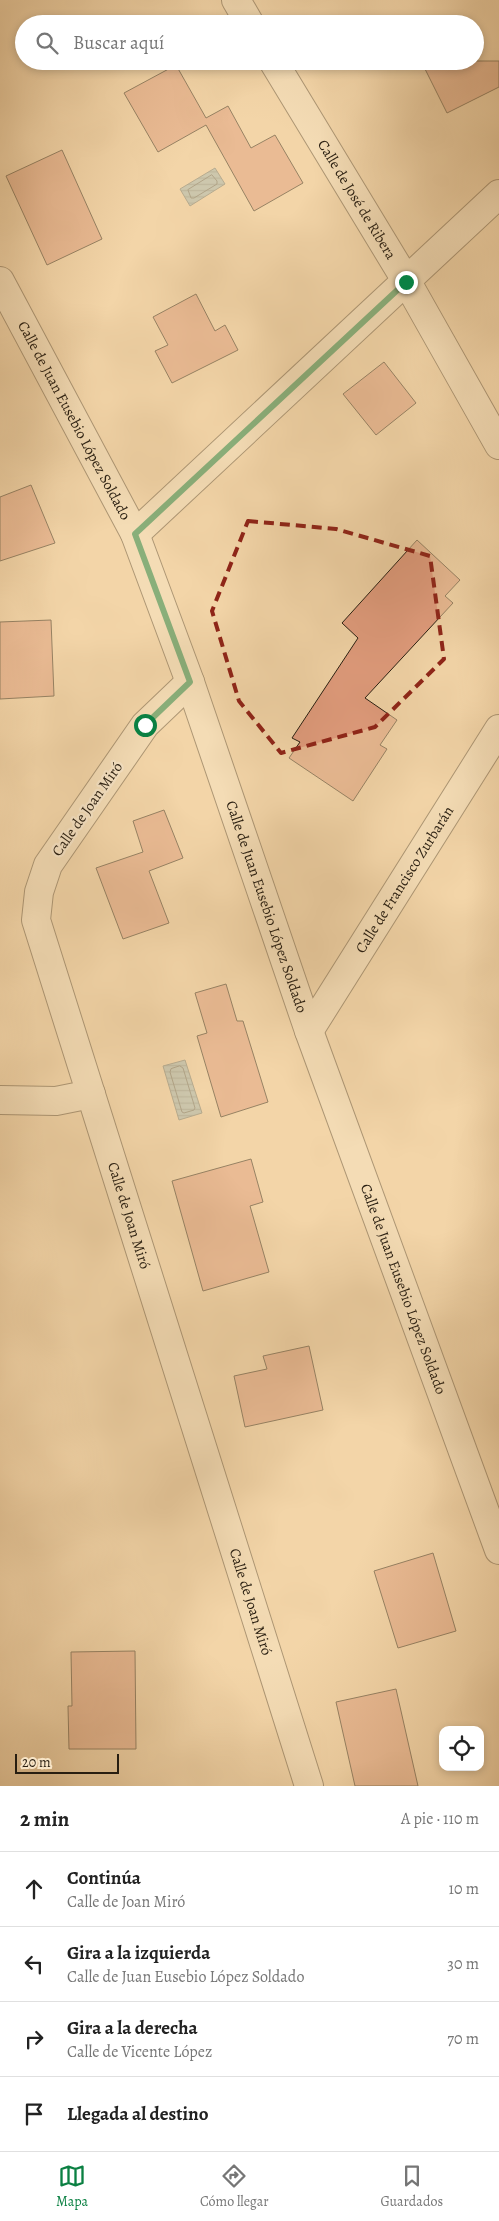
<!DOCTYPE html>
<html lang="es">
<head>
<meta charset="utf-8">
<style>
	body { margin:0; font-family:Alegreya,serif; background:#f6f6f6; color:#222 }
	.controls { position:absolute; right:15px; bottom:15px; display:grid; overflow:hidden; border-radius:10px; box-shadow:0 2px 8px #0003 }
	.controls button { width:45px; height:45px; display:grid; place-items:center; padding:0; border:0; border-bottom:1px solid #e0e0e0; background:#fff; color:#222; font:25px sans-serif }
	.scale { position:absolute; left:15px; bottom:12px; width:104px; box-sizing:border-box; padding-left:5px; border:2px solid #281e11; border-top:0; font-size:14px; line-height:18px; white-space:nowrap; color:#281e11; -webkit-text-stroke:4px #f7e4c6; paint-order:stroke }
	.stop { position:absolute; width:15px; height:15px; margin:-11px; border:4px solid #0b8043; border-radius:50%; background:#fff }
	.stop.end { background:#0b8043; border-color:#fff; box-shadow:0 1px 5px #0008 }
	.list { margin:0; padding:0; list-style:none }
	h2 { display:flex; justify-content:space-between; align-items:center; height:65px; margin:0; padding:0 20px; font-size:21px }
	h2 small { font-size:16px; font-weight:400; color:#767676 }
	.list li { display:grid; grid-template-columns:32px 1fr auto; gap:15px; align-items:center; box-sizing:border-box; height:75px; padding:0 20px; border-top:1px solid #e0e0e0 }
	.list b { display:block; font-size:19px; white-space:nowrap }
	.list p { margin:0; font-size:16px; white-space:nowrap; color:#767676 }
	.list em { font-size:16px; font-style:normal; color:#767676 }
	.icon { flex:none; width:28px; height:28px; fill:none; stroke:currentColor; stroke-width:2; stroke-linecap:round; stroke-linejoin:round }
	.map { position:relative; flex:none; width:499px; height:1786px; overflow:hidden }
	.search { position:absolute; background:#fff; box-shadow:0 2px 8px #0003; left:15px; right:15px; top:15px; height:55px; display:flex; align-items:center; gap:12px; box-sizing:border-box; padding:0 18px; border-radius:28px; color:#767676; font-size:19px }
	.sheet { height:365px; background:#fff }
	nav { display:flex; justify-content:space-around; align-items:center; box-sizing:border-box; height:70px; border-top:1px solid #e0e0e0; background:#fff; font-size:14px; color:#767676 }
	nav a { display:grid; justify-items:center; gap:2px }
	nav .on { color:#0b8043 }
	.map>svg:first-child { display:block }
</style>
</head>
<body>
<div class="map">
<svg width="499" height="1786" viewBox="0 0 499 1786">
	<defs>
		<pattern id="water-rules" width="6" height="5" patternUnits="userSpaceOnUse" patternTransform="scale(1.25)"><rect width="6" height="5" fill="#a0b6b3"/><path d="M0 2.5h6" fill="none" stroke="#829390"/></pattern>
	</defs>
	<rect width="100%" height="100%" fill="#f3d5a8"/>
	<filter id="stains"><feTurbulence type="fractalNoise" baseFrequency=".004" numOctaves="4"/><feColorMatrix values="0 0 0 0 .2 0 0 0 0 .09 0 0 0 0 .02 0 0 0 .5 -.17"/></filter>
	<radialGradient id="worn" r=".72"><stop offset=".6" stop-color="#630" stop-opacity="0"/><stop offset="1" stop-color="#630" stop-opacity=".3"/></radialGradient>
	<g fill="url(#water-rules)" stroke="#707972">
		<polygon points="215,168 225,184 190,206 180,189"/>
		<polygon points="185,1060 202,1113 179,1120 163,1066"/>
	</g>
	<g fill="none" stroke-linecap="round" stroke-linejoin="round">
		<g stroke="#646a62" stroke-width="1">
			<polygon points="212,175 217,181 217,184 194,198 191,198 188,190"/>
			<polygon points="180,1066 183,1068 195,1108 194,1110 184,1113 182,1112 170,1072 171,1069"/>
		</g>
	</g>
	<g fill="#e19c7d" stroke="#281e11">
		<polygon points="421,61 499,61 499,87 447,113"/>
		<polygon points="176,65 206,118 228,106 251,148 275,135 303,183 254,211 206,125 158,152 124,93"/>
		<polygon points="62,150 102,239 47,265 6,176"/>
		<polygon points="196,294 215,331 225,325 238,350 172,383 155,351 168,345 153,317"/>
		<polygon points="384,362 416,403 376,435 343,394"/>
		<polygon points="31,485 55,543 0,561 0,497"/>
		<polygon points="417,540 460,580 445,596 453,603 365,698 397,720 380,745 387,749 353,801 289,758 300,742 292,738 358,638 342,623"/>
		<polygon points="51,620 54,696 0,699 0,622"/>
		<polygon points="164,810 183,858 149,871 169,923 123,939 96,868 143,852 133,821"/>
		<polygon points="226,984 237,1021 243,1021 268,1102 221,1117 197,1036 207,1033 195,993"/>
		<polygon points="251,1159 263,1202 250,1206 269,1272 203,1291 172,1181"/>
		<polygon points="309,1346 323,1410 245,1427 234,1376 267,1369 263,1356"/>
		<polygon points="433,1553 456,1631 398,1648 374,1571"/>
		<polygon points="135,1651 136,1749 69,1749 68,1706 72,1706 71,1652"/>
		<polygon points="396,1689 418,1786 355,1786 336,1702"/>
	</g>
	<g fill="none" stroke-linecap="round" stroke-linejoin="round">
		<g stroke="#5b4c37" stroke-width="30">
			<g id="minor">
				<polyline points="236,0 250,24"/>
				<path id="s1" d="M273,61l134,221 92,163"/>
				<path id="s2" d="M0,281l135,253 55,148 119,349 190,519"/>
				<polyline points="135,534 499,194"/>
				<path id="s3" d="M190,682l-45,43 -97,140 -9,27 -3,28 273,866"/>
				<path id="s4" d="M309,1031l190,-302"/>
				<polyline points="0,1100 56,1101 91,1094"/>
			</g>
		</g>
		<use href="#minor" stroke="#f7e4c6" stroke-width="28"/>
	</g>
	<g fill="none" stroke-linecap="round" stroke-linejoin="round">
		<polyline stroke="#0b8043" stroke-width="6" points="145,725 190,682 135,534 406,282"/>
	</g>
	<path d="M0 0H499V1786H0ZM248,521l88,8 94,27 14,103 -69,68 -94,26 -42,-52 -27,-90z" fill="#f3d5a8" fill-opacity=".55" fill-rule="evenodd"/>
	<path fill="none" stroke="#8f2418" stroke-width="4" stroke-dasharray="10 6" stroke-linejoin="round" d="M248,521l88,8 94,27 14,103 -69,68 -94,26 -42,-52 -27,-90z"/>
	<g text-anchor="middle" stroke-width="4.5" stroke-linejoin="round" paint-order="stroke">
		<g font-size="15" fill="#281e11" stroke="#f7e4c6">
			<text dy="5" stroke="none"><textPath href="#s1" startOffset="162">Calle de José de Ribera</textPath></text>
			<text dy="5" stroke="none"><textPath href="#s2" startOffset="158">Calle de Juan Eusebio López Soldado</textPath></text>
			<text transform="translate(87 809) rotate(-55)" y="5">Calle de Joan Miró</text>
			<text dy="5" stroke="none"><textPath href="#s4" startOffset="179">Calle de Francisco Zurbarán</textPath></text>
			<text dy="5" stroke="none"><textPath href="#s2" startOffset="682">Calle de Juan Eusebio López Soldado</textPath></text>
			<text dy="5" stroke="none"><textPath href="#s3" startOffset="599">Calle de Joan Miró</textPath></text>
			<text dy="5" stroke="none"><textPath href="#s2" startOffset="1088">Calle de Juan Eusebio López Soldado</textPath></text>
			<text dy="5" stroke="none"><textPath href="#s3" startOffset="1004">Calle de Joan Miró</textPath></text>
		</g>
	</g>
	<rect width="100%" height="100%" filter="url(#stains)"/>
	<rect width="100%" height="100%" fill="url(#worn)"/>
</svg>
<div class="controls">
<button><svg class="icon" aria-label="locate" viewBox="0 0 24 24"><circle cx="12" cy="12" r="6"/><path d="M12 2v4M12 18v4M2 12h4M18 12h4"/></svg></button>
</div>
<div class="scale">20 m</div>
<div class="stop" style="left:145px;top:725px"></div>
<div class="stop end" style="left:406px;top:282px"></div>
<div class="search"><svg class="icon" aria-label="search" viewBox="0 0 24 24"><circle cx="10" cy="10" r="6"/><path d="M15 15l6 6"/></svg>Buscar aquí</div>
</div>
<section class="sheet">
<h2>2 min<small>A pie · 110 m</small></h2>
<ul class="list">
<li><svg class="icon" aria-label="ahead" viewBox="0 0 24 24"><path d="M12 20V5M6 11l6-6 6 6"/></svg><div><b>Continúa</b><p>Calle de Joan Miró</p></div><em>10 m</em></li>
<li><svg class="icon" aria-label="left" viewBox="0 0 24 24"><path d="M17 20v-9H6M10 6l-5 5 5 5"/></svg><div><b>Gira a la izquierda</b><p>Calle de Juan Eusebio López Soldado</p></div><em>30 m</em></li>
<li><svg class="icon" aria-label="right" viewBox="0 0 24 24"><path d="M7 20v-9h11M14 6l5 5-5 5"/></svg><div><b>Gira a la derecha</b><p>Calle de Vicente López</p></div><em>70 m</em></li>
<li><svg class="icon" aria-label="arrive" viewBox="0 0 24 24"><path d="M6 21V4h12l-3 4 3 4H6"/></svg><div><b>Llegada al destino</b></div></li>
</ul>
</section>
<nav>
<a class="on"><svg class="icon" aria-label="map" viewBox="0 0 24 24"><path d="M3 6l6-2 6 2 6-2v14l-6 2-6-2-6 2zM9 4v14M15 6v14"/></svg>Mapa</a>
<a><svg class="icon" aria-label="directions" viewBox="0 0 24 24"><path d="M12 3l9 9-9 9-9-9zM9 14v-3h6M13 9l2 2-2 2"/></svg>Cómo llegar</a>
<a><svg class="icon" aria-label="saved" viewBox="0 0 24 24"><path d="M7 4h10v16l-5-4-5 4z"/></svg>Guardados</a>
</nav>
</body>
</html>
